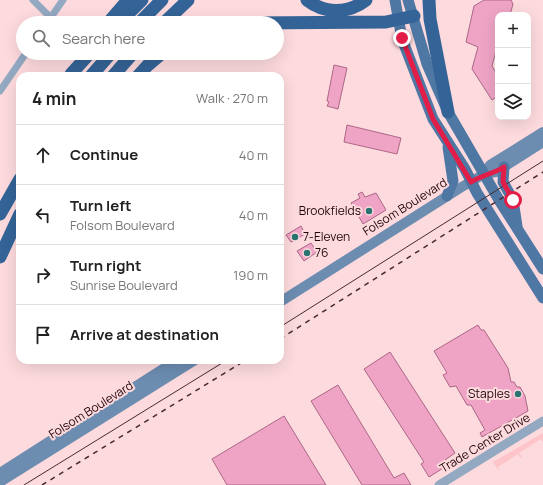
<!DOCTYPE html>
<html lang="en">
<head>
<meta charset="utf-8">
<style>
	body { margin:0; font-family:Manrope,sans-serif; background:#f2f2f2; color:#222 }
	.controls { position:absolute; right:12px; top:12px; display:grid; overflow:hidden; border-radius:8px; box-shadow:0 4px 16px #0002 }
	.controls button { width:36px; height:36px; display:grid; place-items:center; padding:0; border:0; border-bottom:1px solid #e0e0e0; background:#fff; color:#222; font:20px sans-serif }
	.stop { position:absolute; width:12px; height:12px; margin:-9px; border:3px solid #e11d48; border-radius:50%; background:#fff }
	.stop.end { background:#e11d48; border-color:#fff; box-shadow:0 1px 4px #0008 }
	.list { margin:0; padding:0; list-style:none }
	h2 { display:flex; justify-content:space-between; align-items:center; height:52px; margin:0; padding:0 16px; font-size:17px }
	h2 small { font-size:13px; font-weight:400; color:#767676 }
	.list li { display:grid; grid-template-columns:26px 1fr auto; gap:12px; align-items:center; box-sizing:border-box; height:60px; padding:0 16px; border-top:1px solid #e0e0e0 }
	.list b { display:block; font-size:15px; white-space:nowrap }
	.list p { margin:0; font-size:13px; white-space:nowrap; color:#767676 }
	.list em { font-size:13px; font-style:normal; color:#767676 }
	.icon { flex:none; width:22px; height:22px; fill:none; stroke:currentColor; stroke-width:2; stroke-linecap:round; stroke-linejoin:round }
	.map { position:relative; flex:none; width:543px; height:485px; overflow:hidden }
	.search { position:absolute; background:#fff; box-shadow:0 4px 16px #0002; left:16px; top:16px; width:268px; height:44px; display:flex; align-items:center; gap:10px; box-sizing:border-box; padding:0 14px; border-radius:22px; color:#767676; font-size:15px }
	.panel { position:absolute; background:#fff; box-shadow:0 4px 16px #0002; left:16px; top:72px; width:268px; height:292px; border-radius:12px }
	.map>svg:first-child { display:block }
</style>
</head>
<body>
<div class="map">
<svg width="543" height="485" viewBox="0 0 543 485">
	<rect width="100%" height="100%" fill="#fddadd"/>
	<polygon fill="#fdc4ca" points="543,433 543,442 541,439 519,453 522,457 520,458 518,454 498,467 499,471 493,462"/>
	<g fill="#efa4c5" stroke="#ac6786">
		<polygon points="484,0 511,0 513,4 510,15 498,15 498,51 496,51 492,66 498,76 498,96 492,100 472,69 478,47 466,42 474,6"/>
		<polygon points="334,65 347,68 338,109 327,106 329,102 327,101"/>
		<polygon points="347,125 401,138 397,154 344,142"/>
		<polygon points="362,192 365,197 376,193 386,210 363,224 351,203 360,198 358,194"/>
		<polygon points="301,226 305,234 291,242 286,235"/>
		<polygon points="311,243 317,252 304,261 297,251"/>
		<polygon points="478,325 481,330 484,330 508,368 511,382 514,382 517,387 520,387 525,396 528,411 482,437 480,433 485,430 471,405 467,405 456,386 450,387 443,375 447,373 434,351"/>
		<polygon points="390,352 455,453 445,460 448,465 429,477 421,464 424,462 364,369"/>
		<polygon points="338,385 394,478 404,473 411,485 362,485 311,401"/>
		<polygon points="284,416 326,485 227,485 212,459"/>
	</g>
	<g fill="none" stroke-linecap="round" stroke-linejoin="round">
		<g stroke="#93a9c2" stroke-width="7">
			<polyline points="33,0 51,18"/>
			<polyline points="47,23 63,0"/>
			<polyline points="0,91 26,53"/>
		</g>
		<polyline stroke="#93a9c2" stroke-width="9" points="439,485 543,421"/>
		<g stroke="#6c8cb0" stroke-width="10">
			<polyline points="484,174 490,165 543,132"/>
			<polyline points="280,302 460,188 484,174 496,172 543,142"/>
			<polyline points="0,473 177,360"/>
			<polyline points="0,482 195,360"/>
		</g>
		<g stroke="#4f77a3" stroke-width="11">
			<polyline points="395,0 402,39 433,119 465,169 477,193 543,298"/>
			<polyline points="408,0 427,64 448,112 499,200 543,269"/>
			<polyline points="504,167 503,182 513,200 517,226"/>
			<polyline points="447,196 453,181 448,147"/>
		</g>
		<g stroke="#346497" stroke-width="13">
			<path d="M307,0c18,14 41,14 59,0"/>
			<polyline points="429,0 430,19 448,112"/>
			<polyline points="108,23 128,0"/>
			<polyline points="119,23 142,0"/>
			<polyline points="139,23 162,0"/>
			<polyline points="164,23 188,0"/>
			<polyline points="236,23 386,22 414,16"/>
			<polyline points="71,74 90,53"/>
			<polyline points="91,76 111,53"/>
			<polyline points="113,76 133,53"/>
			<polyline points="138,76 148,65 162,53"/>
			<polyline points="0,214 20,179"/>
			<polyline points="0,257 20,214"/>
		</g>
		<g stroke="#47292f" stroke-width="1">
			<polyline points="280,327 543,161"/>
			<polyline points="24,485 227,360"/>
		</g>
		<g stroke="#47292f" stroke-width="1.5" stroke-dasharray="5 5" stroke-linecap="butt">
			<polyline points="280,339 543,172"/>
			<polyline points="42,485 246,360"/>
		</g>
	</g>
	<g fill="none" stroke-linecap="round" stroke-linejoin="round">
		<path stroke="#e11d48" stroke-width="5" d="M402,38l31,81 38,63c11,-7 22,-8 33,-15l-1,15 10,18"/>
	</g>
	<g fill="#297370" stroke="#fddadd" stroke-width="1.5">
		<circle cx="369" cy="211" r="4"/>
		<circle cx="295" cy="237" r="4"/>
		<circle cx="307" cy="253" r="4"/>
		<circle cx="518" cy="394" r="4"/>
	</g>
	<g text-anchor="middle" stroke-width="4" stroke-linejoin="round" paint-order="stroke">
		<g font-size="12" fill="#22060c" stroke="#fddadd">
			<text transform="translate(405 207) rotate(-32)" y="4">Folsom Boulevard</text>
			<text transform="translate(91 410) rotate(-32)" y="4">Folsom Boulevard</text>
			<text transform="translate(485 443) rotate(-31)" y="4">Trade Center Drive</text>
		</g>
		<g font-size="12" fill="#22060c" stroke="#fddadd" text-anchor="end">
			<text x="361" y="215">Brookfields</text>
			<text x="303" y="241" text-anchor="start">7-Eleven</text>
			<text x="315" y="257" text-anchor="start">76</text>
			<text x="510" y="398">Staples</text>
		</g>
	</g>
</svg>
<div class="controls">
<button>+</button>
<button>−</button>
<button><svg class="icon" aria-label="layers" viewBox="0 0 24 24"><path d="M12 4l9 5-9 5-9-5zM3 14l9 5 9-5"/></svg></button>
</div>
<div class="stop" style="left:513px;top:200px"></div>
<div class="stop end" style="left:402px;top:38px"></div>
<div class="search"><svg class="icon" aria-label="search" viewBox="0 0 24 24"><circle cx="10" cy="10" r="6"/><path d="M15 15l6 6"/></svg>Search here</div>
<section class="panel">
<h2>4 min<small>Walk · 270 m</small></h2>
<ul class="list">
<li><svg class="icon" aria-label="ahead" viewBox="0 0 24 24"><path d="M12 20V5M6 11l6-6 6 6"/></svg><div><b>Continue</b></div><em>40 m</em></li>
<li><svg class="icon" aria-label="left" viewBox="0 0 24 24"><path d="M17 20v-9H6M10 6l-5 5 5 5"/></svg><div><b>Turn left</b><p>Folsom Boulevard</p></div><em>40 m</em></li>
<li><svg class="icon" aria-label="right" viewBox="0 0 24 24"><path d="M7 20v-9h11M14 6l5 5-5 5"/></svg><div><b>Turn right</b><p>Sunrise Boulevard</p></div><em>190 m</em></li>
<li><svg class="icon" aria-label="arrive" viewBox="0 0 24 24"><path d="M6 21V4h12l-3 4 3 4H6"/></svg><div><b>Arrive at destination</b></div></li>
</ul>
</section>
</div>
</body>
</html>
